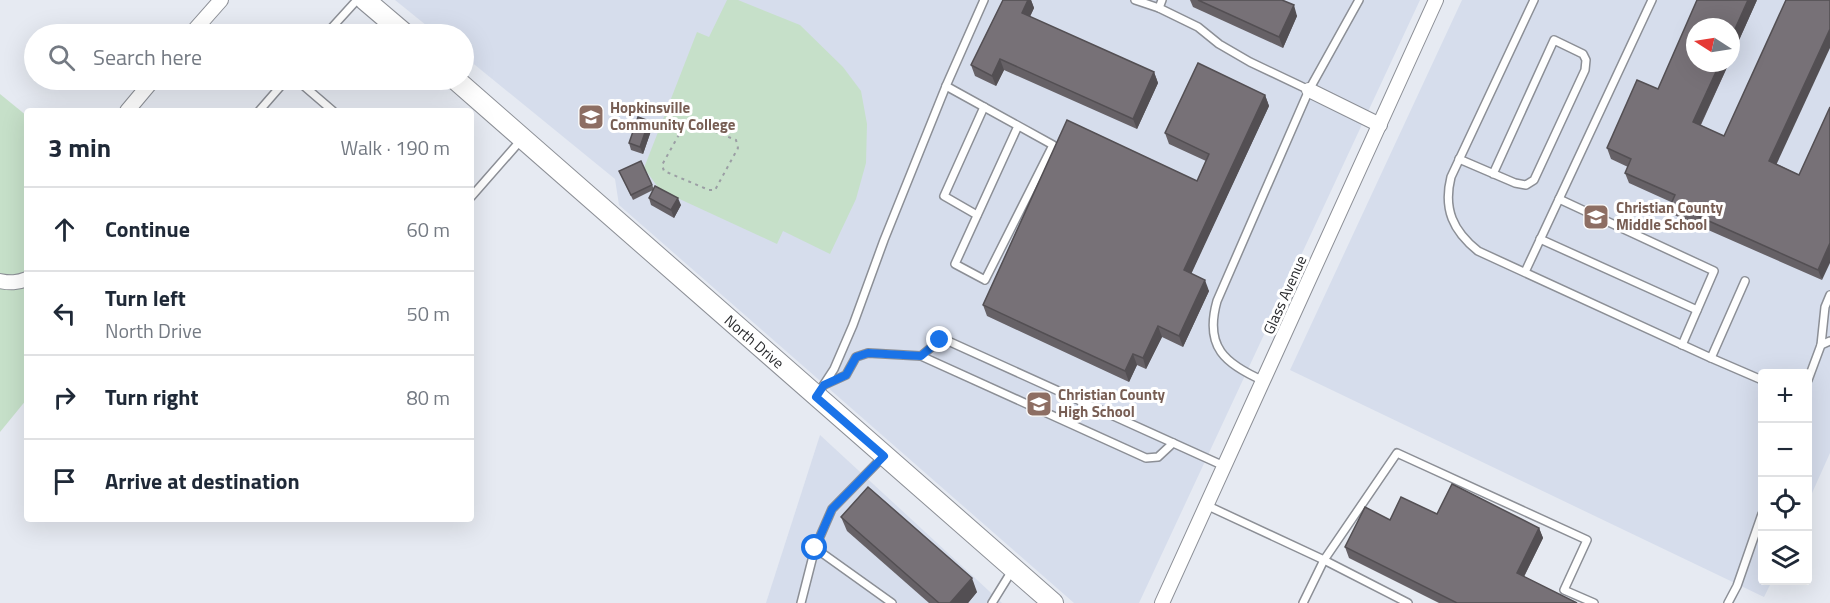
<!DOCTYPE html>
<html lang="en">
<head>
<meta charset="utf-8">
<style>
	body { margin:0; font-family:"Titillium Web",sans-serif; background:#f6f6f7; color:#1f2937 }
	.controls { position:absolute; right:18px; bottom:18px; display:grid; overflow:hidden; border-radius:6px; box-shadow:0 6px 24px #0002 }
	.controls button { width:54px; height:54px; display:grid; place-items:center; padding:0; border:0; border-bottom:2px solid #e0e1e3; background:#fff; color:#1f2937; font:30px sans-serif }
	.compass { position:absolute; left:1686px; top:18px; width:54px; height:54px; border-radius:50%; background:#fff; box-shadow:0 6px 24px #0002; rotate:282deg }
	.stop { position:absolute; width:18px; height:18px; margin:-14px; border:4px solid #1a73e8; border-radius:50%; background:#fff }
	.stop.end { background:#1a73e8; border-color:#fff; box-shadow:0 2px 6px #0008 }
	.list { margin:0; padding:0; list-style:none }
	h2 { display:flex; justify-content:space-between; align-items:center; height:78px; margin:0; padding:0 24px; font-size:26px }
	h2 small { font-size:20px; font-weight:400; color:#747a83 }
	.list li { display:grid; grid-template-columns:39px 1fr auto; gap:18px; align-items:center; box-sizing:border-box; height:84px; padding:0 24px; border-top:2px solid #e0e1e3 }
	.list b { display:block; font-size:22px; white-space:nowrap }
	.list p { margin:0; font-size:20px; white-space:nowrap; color:#747a83 }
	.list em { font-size:20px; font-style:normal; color:#747a83 }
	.icon { flex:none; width:33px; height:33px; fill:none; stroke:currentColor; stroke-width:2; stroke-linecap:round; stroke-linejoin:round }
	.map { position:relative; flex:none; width:1830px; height:603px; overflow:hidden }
	.search { position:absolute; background:#fff; box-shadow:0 6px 24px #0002; left:24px; top:24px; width:450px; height:66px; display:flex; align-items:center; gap:15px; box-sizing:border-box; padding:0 21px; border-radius:33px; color:#747a83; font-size:22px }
	.panel { position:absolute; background:#fff; box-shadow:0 6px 24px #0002; left:24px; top:108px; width:450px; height:414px; border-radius:6px }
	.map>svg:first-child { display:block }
</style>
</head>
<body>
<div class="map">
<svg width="1830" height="603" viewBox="0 0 1830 603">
	<rect width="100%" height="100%" fill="#e6eaf2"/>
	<g fill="#d6ddec" fill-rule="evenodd">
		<polygon points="395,0 1420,0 1139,603 1074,603 619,205 615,179 464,56 464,34 437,34"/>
		<path d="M1462,0h368v453l-22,49v-128h-46v206l10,1 -8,16 -474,-227zM1695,27h36v36h-36z"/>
		<polygon points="820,435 1002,603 766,603"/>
	</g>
	<g fill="#c6e0c9">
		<polygon points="727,0 738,0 800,25 843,67 861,91 867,124 866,163 856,199 830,254 783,231 777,244 660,190 644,168 697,32 709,37"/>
		<polygon points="0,94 27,116 27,399 0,432"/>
	</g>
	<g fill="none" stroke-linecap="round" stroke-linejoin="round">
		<g stroke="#8c8f96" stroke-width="10">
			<g id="lane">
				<polyline points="1135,0 1159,8 1198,27 1219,44 1250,62 1309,90"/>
				<path d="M1534,0l-83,177c-8,32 2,54 27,74l233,107 51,22"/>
				<polyline points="1159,8 1162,0"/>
				<polyline points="326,34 357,0"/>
				<polyline points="297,80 333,111"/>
				<polyline points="946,86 1053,145 985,280 955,264 1018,126"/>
				<polyline points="259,111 286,80"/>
				<polyline points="1459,159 1515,183 1526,185 1534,180 1585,70 1586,60 1583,54 1554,40 1493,174"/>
				<polyline points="471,197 521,140"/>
				<polyline points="1559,199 1714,271 1682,345"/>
				<polyline points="977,215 944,196 984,107"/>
				<polyline points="1540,239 1697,310"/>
				<polyline points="1525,272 1652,0"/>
				<polyline points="1821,345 1825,307 1830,295"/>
				<polyline points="921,356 940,340 948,341 1224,466"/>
				<polyline points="1711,358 1745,281"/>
				<polyline points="1808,380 1821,345 1830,341"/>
				<path d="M1264,381c-39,-17 -60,-34 -47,-80l92,-211 50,-90"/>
				<polyline points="824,385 846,375 856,357 868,353 921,356 1146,458 1158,457 1173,443"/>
				<polyline points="817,395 834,369 853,325 884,240 946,86 984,0"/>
				<polyline points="1206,505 1324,560 1408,603"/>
				<polyline points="815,548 892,603"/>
				<polyline points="801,603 815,548 832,509 882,458"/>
				<polyline points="992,603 1013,569"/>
				<polyline points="1303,603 1324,560 1397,453 1587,540 1564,590 1594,603"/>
				<polyline points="1728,603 1737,586 1762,514"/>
			</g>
		</g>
		<g stroke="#8c8f96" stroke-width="16">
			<g id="street">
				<polyline points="191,34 221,0"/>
				<polyline points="1309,90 1380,125"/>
				<polyline points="127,111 153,80"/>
				<path d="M0,281c10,2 17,2 27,-2"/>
				<polyline points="1162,603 1436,0"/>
			</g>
		</g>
		<g stroke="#8c8f96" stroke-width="22">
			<g id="secondary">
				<polyline points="365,0 405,34"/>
				<polyline points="456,80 1053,603"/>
			</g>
		</g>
		<polygon stroke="#9b9ea4" stroke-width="2" stroke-dasharray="3 4.5" stroke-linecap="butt" points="686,122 690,122 736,140 738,148 715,190 709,190 664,171 662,165"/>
		<use href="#lane" stroke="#fff" stroke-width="7"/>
		<use href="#street" stroke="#fff" stroke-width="14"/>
		<use href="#secondary" stroke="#fff" stroke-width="20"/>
	</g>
	<g fill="#666166">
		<polygon points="1003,0 1031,0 1034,8 1030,17 1154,72 1158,83 1137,129 1004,70 996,86 975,76 971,65"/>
		<polygon points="1190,0 1282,0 1297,16 1283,48 1193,7"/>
		<polygon points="1757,0 1731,58 1731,27 1695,63 1729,63 1701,125 1777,164 1799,175 1822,280 1674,215 1671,204 1671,202 1629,183 1625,173 1628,167 1611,159 1607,148 1658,89"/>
		<polygon points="1265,95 1269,106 1191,273 1209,291 1183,347 1162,337 1146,369 1137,365 1129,382 987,316 983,305 1197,181 1206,161 1169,144 1165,133"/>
		<polygon points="649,121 652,128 643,154 631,150 629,143"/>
		<polygon points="619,171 652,185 654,189 681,205 674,218 651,205 649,198 653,190 633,200"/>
		<polygon points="1437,514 1539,528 1543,538 1524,577 1577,603 1439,603 1349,558 1345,547 1390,520"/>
		<polygon points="841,517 977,592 968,603 929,603 847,531"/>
	</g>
	<g fill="#534f53">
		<polygon points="1028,0 1031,0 1034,8 1026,24 1022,13"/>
		<polygon points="1748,0 1757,0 1731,58 1731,38"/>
		<polygon points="1294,5 1297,16 1283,48 1279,37"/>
		<polygon points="1830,29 1830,48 1773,172 1769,161"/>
		<polygon points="1000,59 1004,70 996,86 992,76"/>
		<polygon points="1720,63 1729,63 1697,132 1693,122"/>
		<polygon points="1154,72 1158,83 1137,129 1133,119"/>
		<polygon points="1265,95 1269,106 1188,281 1184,270"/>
		<polygon points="649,121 652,128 643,154 640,147"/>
		<polygon points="678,198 681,205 674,218 671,210"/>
		<polygon points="1830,243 1830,263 1822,280 1818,270"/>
		<polygon points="1205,280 1209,291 1183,347 1179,336"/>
		<polygon points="1158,326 1162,337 1146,369 1143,358"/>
		<polygon points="1133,354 1137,365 1129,382 1125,371"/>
		<polygon points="1539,528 1543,538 1520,584 1517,573"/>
		<polygon points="972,578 977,592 968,603 950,603"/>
	</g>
	<g fill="#777177" stroke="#534f53" stroke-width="1.5">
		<polygon points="1003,0 1028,0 1022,13 1154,72 1133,119 1000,59 992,76 971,65"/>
		<polygon points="1198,0 1282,0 1294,5 1279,37"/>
		<polygon points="1697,0 1748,0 1731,38 1731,27 1695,27 1695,63 1720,63 1693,122 1724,136 1786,0 1830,0 1830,29 1769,161 1799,175 1830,107 1830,243 1818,270 1671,204 1675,195 1625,173 1631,159 1607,148 1637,80 1658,89"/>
		<polygon points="1198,63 1265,95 1184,270 1205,280 1179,336 1158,326 1143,358 1133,354 1125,371 983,305 1067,120 1197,181 1209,154 1165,133"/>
		<polygon points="638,117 649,121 640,147 629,143"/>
		<polygon points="641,161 652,185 631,195 619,171"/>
		<polygon points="655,186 678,198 671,210 649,198"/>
		<polygon points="1452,484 1539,528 1517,573 1577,603 1457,603 1345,547 1365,507 1390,520 1401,497 1437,514"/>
		<polygon points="868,487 972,578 950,603 939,603 841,517"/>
	</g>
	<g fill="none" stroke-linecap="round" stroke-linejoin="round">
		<polyline stroke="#1a73e8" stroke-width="8" points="815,548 832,509 884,456 816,397 824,385 846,375 856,357 868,353 921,356 940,340"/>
	</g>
	<defs>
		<g id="university-square" transform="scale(1.35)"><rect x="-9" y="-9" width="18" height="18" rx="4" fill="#8d6e63" stroke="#fff"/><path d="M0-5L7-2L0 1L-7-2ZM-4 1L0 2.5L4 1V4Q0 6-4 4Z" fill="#fff"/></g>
		<g id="school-square" transform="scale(1.35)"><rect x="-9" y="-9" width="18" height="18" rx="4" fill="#8d6e63" stroke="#fff"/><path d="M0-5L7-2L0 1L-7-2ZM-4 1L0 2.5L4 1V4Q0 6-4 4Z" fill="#fff"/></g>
	</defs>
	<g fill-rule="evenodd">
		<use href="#university-square" x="591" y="117"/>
		<use href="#school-square" x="1596" y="217"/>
		<use href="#school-square" x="1039" y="404"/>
	</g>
	<g text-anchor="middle" stroke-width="6" stroke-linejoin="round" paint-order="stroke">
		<g font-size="15" font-weight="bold" fill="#785e54" stroke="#fff" text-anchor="start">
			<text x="610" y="113">Hopkinsville<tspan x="610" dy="17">Community College</tspan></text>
			<text x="1616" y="213">Christian County<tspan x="1616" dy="17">Middle School</tspan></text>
			<text x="1058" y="400">Christian County<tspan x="1058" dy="17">High School</tspan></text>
		</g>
		<g font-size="15" fill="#2a2b2e" stroke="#fff">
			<text transform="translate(1285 295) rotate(-66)" y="5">Glass Avenue</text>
			<text transform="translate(754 342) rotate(41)" y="5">North Drive</text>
		</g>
	</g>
</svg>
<div class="controls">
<button>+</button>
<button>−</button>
<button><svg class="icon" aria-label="locate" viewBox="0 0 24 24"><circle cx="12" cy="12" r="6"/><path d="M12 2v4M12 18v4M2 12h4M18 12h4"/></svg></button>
<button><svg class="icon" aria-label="layers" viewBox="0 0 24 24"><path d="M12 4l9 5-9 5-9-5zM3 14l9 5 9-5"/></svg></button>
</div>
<svg class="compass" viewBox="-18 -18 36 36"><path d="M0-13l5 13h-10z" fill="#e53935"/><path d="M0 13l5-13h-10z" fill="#747a83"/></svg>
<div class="stop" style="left:815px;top:548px"></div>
<div class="stop end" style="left:940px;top:340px"></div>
<div class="search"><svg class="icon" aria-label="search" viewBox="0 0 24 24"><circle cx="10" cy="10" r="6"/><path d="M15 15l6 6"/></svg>Search here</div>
<section class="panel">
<h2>3 min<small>Walk · 190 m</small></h2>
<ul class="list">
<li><svg class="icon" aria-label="ahead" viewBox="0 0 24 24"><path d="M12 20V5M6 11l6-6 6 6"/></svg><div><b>Continue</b></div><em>60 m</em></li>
<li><svg class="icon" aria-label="left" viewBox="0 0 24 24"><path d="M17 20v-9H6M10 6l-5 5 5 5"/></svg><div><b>Turn left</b><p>North Drive</p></div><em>50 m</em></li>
<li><svg class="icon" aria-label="right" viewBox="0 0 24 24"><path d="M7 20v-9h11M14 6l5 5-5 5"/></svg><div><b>Turn right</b></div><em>80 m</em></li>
<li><svg class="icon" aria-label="arrive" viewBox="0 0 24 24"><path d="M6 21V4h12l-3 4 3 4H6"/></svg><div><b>Arrive at destination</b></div></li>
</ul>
</section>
</div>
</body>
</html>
